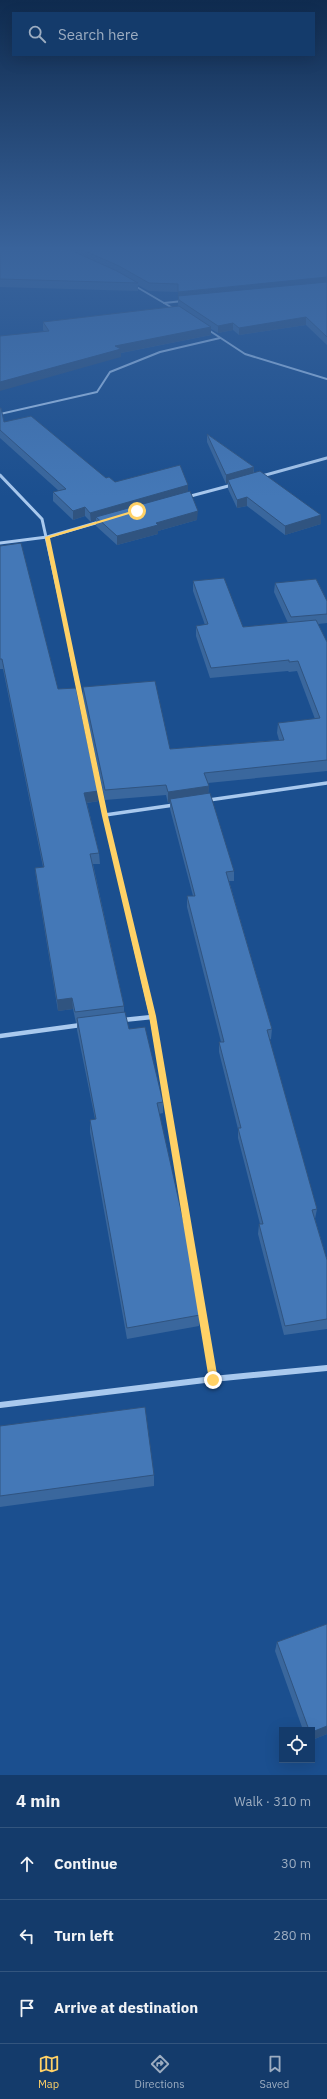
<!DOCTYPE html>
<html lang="en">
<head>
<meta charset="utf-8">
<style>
	body { margin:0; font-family:"IBM Plex Sans",sans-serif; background:#1d4271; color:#f1f3f6 }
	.controls { position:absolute; right:12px; bottom:12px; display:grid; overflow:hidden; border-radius:0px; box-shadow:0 4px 16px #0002 }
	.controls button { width:36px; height:36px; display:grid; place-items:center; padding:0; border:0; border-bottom:1px solid #33557e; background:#143b6b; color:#f1f3f6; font:20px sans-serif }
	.stop { position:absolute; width:12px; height:12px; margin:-9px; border:3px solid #ffd166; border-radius:50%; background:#fff }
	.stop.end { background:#ffd166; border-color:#fff; box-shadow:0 1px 4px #0008 }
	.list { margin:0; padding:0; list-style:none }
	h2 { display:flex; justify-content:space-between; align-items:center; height:52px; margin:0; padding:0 16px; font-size:17px }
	h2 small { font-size:13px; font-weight:400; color:#9dadc1 }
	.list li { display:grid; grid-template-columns:26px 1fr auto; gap:12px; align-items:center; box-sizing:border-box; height:72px; padding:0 16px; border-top:1px solid #33557e }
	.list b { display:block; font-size:15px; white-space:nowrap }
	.list em { font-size:13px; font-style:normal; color:#9dadc1 }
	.icon { flex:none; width:22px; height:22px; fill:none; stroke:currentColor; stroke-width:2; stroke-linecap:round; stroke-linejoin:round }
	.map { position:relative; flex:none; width:327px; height:1775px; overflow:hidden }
	.search { position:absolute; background:#143b6b; box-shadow:0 4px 16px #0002; left:12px; right:12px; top:12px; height:44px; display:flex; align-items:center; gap:10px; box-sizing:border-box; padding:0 14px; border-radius:0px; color:#9dadc1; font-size:15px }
	.sheet { height:268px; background:#143b6b }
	nav { display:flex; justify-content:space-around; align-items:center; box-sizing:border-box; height:56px; border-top:1px solid #33557e; background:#143b6b; font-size:11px; color:#9dadc1 }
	nav a { display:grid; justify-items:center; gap:2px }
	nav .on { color:#ffd166 }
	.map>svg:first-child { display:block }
</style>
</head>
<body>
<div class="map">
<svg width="327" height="1775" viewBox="0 0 327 1775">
	<rect width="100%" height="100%" fill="#1b4f8f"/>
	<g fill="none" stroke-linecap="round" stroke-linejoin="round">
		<g stroke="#a9c9ee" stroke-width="2">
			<polyline points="135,286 176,310"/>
			<polyline points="164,303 183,301"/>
			<polyline points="207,329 245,354 327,379"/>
			<polyline points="0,414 97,392 110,372 160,352 220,338"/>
		</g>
		<g stroke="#a9c9ee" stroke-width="3">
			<polyline points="0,475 42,519 71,650"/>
			<polyline points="262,476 327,458"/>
			<polyline points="187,497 232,485"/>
			<polyline points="0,543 47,537 99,522"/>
		</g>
		<g stroke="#a9c9ee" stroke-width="3.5">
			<polyline points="70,649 105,815 133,937"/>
			<polyline points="209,800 327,783"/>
			<polyline points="105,815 174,805"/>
		</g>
		<g stroke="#a9c9ee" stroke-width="4.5">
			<polyline points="133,936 152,1017 201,1305"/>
			<polyline points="123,1020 152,1017"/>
			<polyline points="0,1036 81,1025"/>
		</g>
		<g stroke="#a9c9ee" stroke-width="6">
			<polyline points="200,1304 213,1379 327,1368"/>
			<polyline points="0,1405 213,1379"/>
		</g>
	</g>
	<g fill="#3a679d">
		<polygon points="0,248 327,248 327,345 306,325 239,335 233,330 218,333 211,329 211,335 121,353 121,357 44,331 43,330 43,322 178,306 178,292 149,291 138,285 138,291 0,287"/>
		<polygon points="0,408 4,422 106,478 115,482 188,492 197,520 158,531 158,534 117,545 96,526 96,520 91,522 85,516 73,520 53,501 53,492 59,491 0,438"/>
		<polygon points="207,434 254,467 254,473 321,524 285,535 247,506 237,508 228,489 228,483 226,484 207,442"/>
		<polygon points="0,546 58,689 99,801 87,803 99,853 100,864 93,864 124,1006 124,1012 129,1029 163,1102 163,1113 159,1114 200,1315 199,1326 127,1339 90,1132 90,1120 95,1119 77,1030 77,1023 76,1023 73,1009 58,1011 36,878 35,868 43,867 3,669 0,669"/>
		<polygon points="193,581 243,627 288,623 274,592 275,583 327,601 327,623 318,624 327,642 327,771 208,783 209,786 208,794 234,871 234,881 229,881 272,1029 271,1039 269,1040 317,1209 315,1219 327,1260 327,1329 284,1335 258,1234 259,1224 260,1224 238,1138 238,1129 219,1052 219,1042 221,1042 187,907 187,896 193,896 170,809 170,802 168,803 166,795 105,800 83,697 83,687 170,749 279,740 277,733 278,723 315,719 297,671 289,672 288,671 210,678 196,636 196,626 205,625 193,591"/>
		<polygon points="0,1426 154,1475 154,1486 0,1507"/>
		<polygon points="327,1624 327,1734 312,1740 312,1730 303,1730 275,1651 277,1642"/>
	</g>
	<g fill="#305480">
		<polygon points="327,277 327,285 178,299 178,292"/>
		<polygon points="306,317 306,325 239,335 239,328"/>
		<polygon points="233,323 233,330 218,333 218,326"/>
		<polygon points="211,327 211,335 121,353 121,357 0,391 0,382 115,346"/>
		<polygon points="254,467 253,476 228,480 228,483 226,484 226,475"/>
		<polygon points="188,485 188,494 96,517 96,520 91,522 90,513"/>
		<polygon points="247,497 247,506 237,508 237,500"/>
		<polygon points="85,507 85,516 73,520 73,511"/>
		<polygon points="198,511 197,520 158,531 158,534 117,545 117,536 156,523"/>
		<polygon points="321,515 321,524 285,535 285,526"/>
		<polygon points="209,786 208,797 170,799 170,802 168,803 168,792"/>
		<polygon points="98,791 99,801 85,803 84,793"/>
		<polygon points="72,998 73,1009 58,1011 57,1000"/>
		<polygon points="327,1726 327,1734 312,1740 312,1732"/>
	</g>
	<g fill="#4478b7" stroke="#305480">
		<polygon points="0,248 66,248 117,271 138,283 0,279"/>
		<polygon points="78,248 327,248 327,277 178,292 178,284 149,283 119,266"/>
		<polygon points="327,282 327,337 306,317 239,328 233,323 218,326 179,300 178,296"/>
		<polygon points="179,306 211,327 115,346 121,349 0,382 0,336 49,331 43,322"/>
		<polygon points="0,408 1,408 4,422 31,416 106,478 109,477 115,482 180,465 188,485 90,513 85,507 73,511 53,492 66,489 0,430"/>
		<polygon points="207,434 254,467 226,475"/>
		<polygon points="260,471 321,515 285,526 247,497 237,500 228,480"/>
		<polygon points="190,491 198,511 156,523 158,525 117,536 96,517"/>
		<polygon points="21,543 58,689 76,688 98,791 84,793 99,853 90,854 124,1006 75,1012 72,998 57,1000 35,868 44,867 2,659 0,659 0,546"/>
		<polygon points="224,578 243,627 316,620 327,642 327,760 204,773 209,786 168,792 166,785 105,790 83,687 155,681 170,749 284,740 278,723 320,718 298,661 289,662 289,660 211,668 196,626 208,624 193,581"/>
		<polygon points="316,579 327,601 327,614 291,617 275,583"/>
		<polygon points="210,793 234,871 226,872 272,1029 267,1030 317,1209 312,1210 327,1260 327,1319 285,1326 259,1224 263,1224 238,1128 241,1128 219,1042 224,1042 187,896 195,896 170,799"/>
		<polygon points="125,1012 129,1029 145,1027 163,1102 157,1103 191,1255 200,1315 127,1328 90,1120 96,1119 77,1018"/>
		<polygon points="145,1407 154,1475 0,1496 0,1426"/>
		<polygon points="327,1624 327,1726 312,1732 312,1730 309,1730 277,1642"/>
	</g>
	<linearGradient id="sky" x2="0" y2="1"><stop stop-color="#0f2b4f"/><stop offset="0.5" stop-color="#39639b"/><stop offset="1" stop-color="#39639b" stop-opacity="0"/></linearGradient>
	<rect width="327" height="497" fill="url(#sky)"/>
	<polygon fill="#ffd166" points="135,510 139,511 50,538 108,816 156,1016 218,1380 213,1384 209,1380 149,1016 102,816 45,537"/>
</svg>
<div class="controls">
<button><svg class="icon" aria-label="locate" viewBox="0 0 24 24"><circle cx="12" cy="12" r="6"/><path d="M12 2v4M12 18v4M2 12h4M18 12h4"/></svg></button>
</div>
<div class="stop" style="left:137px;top:511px"></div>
<div class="stop end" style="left:213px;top:1380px"></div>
<div class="search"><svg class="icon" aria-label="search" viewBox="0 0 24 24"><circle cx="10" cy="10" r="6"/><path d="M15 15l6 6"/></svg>Search here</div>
</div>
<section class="sheet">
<h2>4 min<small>Walk · 310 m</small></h2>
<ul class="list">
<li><svg class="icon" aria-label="ahead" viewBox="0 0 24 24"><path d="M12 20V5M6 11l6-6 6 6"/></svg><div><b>Continue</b></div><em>30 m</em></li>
<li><svg class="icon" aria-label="left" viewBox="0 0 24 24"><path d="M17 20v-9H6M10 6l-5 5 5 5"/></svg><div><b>Turn left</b></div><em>280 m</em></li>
<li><svg class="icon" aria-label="arrive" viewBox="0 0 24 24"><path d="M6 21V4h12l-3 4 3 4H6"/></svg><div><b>Arrive at destination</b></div></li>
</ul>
</section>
<nav>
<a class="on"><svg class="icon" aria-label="map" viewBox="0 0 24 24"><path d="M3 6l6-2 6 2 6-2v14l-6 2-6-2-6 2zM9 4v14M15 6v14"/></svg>Map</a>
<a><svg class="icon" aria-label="directions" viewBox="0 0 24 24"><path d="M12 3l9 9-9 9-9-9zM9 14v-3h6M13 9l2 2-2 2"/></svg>Directions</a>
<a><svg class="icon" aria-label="saved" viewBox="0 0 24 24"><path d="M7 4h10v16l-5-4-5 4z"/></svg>Saved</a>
</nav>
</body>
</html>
